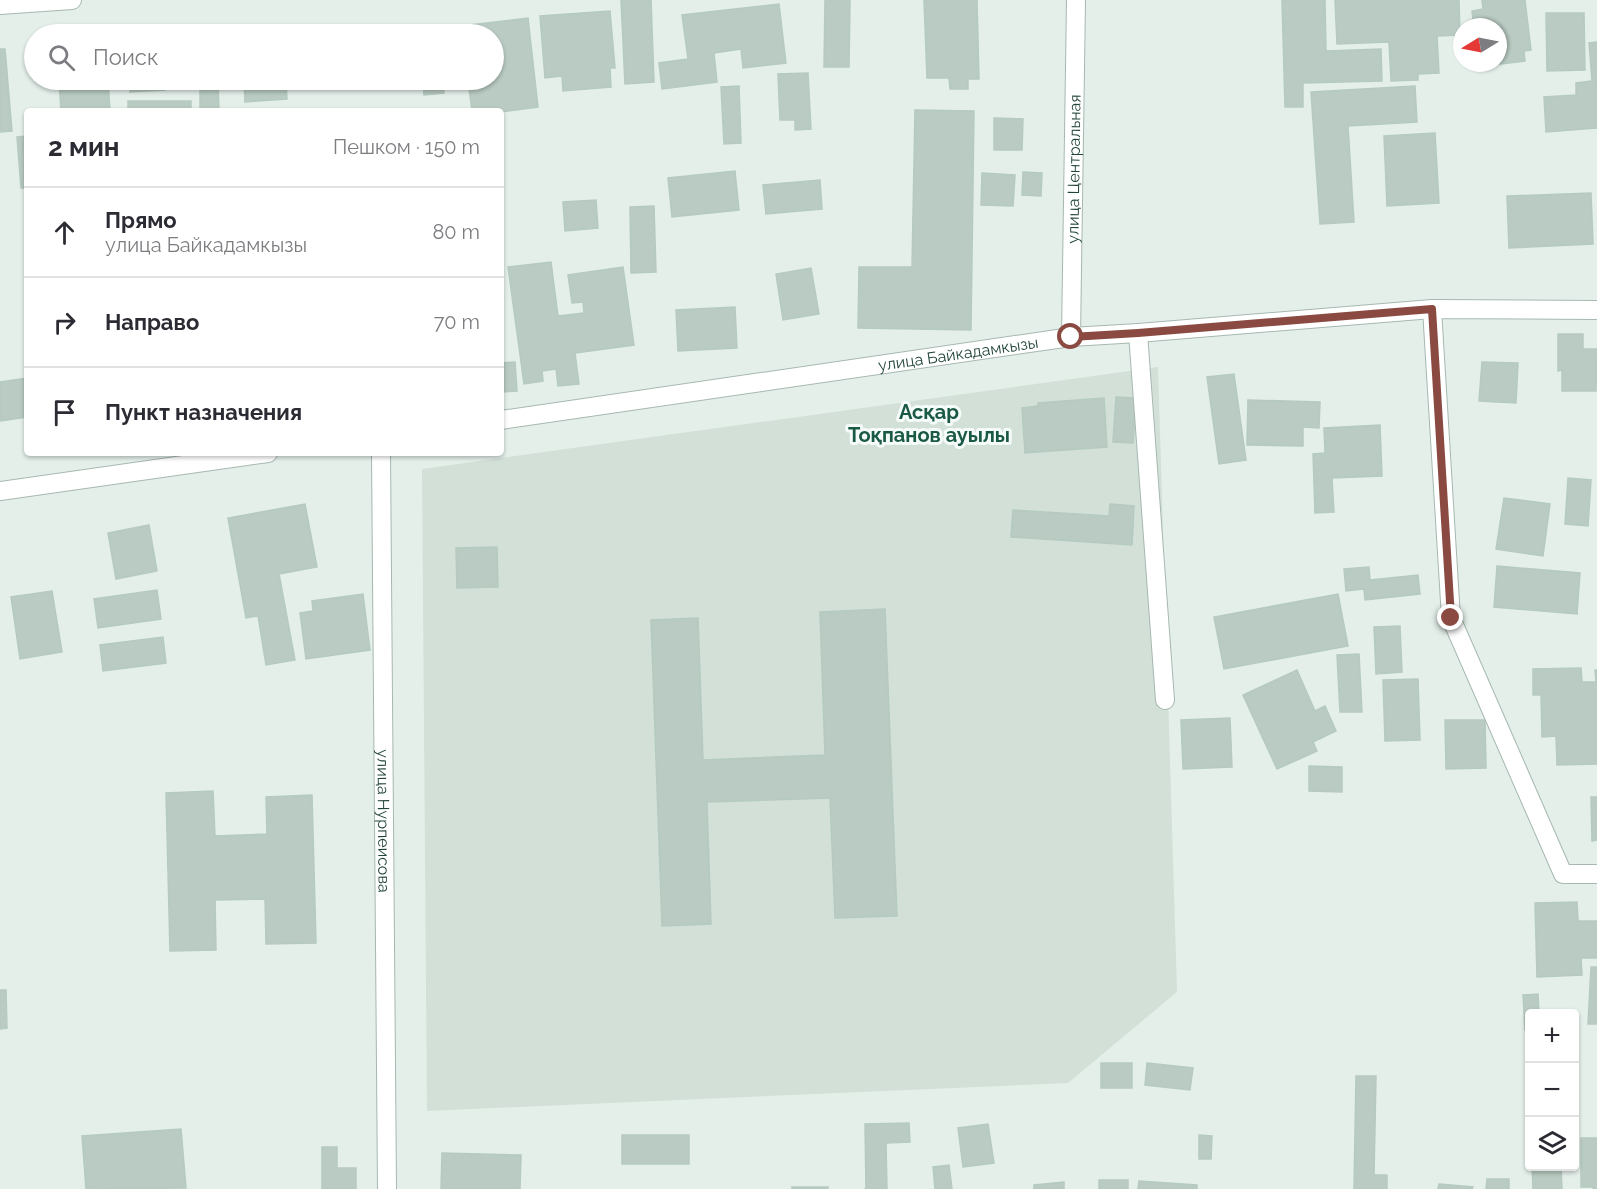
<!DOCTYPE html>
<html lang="ru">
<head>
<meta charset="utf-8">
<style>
	body { margin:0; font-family:Raleway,sans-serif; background:#f2f2f3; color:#2b2b33 }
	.controls { position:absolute; right:18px; bottom:18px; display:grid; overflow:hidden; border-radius:6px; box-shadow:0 2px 4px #0004 }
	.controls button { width:54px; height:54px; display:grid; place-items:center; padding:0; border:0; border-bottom:2px solid #e1e1e2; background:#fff; color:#2b2b33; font:30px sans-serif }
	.compass { position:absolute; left:1453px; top:18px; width:54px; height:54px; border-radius:50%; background:#fff; box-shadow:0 2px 4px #0004; rotate:260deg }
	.stop { position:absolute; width:18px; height:18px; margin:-14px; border:4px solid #8a4a41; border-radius:50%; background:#fff }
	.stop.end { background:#8a4a41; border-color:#fff; box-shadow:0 2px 6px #0008 }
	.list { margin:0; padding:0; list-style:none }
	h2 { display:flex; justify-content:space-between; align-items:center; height:78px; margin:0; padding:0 24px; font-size:26px }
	h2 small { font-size:20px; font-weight:400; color:#7c7c81 }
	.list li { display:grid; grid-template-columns:39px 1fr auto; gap:18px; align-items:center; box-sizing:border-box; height:90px; padding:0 24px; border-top:2px solid #e1e1e2 }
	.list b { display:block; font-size:22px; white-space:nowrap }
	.list p { margin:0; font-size:20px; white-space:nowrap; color:#7c7c81 }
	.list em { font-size:20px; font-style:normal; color:#7c7c81 }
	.icon { flex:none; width:33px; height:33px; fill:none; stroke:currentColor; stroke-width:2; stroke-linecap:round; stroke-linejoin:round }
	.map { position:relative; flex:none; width:1597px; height:1189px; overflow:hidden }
	.search { position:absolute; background:#fff; box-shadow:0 2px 4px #0004; left:24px; top:24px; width:480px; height:66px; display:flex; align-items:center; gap:15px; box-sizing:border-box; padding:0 21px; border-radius:33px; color:#7c7c81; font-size:22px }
	.panel { position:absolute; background:#fff; box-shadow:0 2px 4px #0004; left:24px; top:108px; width:480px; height:348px; border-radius:6px }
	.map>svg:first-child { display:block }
</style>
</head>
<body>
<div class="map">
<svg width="1597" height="1189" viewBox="0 0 1597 1189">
	<rect width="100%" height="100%" fill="#e4efea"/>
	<polygon fill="#d2e0d8" points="1158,367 1177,992 1068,1083 427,1111 422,469"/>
	<g fill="#b9cbc2" stroke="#b5cac0" stroke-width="1.5">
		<polygon points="621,0 651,0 654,82 625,84"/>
		<polygon points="825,0 850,0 849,67 824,67"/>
		<polygon points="924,0 977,0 979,79 968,79 968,89 950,89 949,78 927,78"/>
		<polygon points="1282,0 1325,0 1326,51 1381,49 1382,81 1303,83 1303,107 1285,107"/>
		<polygon points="1335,0 1459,0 1460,35 1437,36 1439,73 1418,74 1418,80 1391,81 1389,42 1337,44"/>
		<polygon points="1482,0 1525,0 1531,50 1524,51 1525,61 1484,66 1483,63 1498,63 1498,27 1474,27 1472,11 1483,9"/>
		<polygon points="779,4 786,63 743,68 741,49 714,53 717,82 662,89 659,63 688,59 682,15"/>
		<polygon points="610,11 615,68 610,68 611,87 563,91 562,76 545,78 540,16"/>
		<polygon points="1546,13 1584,13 1585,70 1547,71"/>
		<polygon points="528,18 538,107 501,112 472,111 468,80 494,80 494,34 462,34 461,26"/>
		<polygon points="405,25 405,34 363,34 363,27"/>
		<polygon points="438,28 439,34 418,34 418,30"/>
		<polygon points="282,30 282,34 240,34"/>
		<polygon points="79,31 79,34 56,34 56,33"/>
		<polygon points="1597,42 1597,128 1546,132 1544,97 1576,95 1576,83 1592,81 1589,43"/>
		<polygon points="0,49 5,49 12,131 0,132"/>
		<polygon points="808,73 811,129 795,130 795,120 780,120 778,74"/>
		<polygon points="59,80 114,80 108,80 110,111 61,111"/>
		<polygon points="130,80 164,80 165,90 130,92"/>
		<polygon points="200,80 218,80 219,111 200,111"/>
		<polygon points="244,80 286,80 287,99 245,102"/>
		<polygon points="365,80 407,80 408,83 365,85"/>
		<polygon points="423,80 443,80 444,93 424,95"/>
		<polygon points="739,86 741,143 724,144 721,87"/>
		<polygon points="1415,86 1417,122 1348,126 1354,222 1320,224 1311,92"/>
		<rect x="128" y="101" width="63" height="10"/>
		<polygon points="915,110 974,111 971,330 858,328 859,267 912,267"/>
		<polygon points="994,118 1023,119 1022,150 994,150"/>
		<polygon points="1435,133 1439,203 1387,206 1384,136"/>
		<polygon points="27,136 27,188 21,188 17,137"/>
		<polygon points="735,171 739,210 672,217 668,178"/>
		<polygon points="1023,172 1042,173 1041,196 1022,195"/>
		<polygon points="982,173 1015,175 1013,206 981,205"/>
		<polygon points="820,180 822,209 766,214 763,185"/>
		<polygon points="1591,193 1593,244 1509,248 1507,196"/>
		<polygon points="596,200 598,228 565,231 563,202"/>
		<polygon points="654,206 656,272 631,273 630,207"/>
		<polygon points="551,262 558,316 584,313 583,302 572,303 568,275 623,267 634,345 575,353 579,384 558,386 556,369 542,371 543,381 524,384 508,267"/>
		<polygon points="811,268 819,314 783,320 776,274"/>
		<polygon points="735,307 737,348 678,351 676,310"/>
		<polygon points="1558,334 1583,334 1583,349 1597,349 1596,391 1562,391 1562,370 1558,371"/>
		<polygon points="515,362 517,391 501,392 501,363"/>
		<polygon points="1482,362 1518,363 1516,403 1479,401"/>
		<polygon points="1234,374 1246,460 1219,464 1207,377"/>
		<polygon points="27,378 27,417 0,421 0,382"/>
		<polygon points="1116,397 1136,398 1133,443 1113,442"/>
		<polygon points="1104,398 1107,447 1025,453 1022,408 1038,406 1038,403"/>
		<polygon points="1248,400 1320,402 1319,428 1303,427 1303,446 1247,445"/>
		<polygon points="1380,425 1382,476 1332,478 1334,512 1315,513 1313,454 1325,453 1324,428"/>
		<polygon points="1568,478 1591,480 1588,526 1565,524"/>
		<polygon points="1504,498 1550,504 1543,556 1496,549"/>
		<polygon points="305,504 317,567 279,574 295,660 266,665 258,616 246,618 228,518"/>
		<polygon points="1110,504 1134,506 1132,545 1011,537 1013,510 1109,516"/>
		<polygon points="149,525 157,571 116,579 108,533"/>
		<polygon points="497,547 498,587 457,588 456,548"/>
		<polygon points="1497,566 1580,573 1577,614 1494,607"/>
		<polygon points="1369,567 1370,580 1418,575 1420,594 1365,600 1364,589 1346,591 1344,569"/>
		<polygon points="157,590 161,619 98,628 94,599"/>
		<polygon points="52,591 62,652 20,659 11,597"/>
		<polygon points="363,594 370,650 306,659 300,613 313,611 312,601"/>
		<polygon points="1338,594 1348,646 1224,669 1214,617"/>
		<polygon points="885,609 897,916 835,918 830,798 707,802 711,924 662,926 651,620 698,618 703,760 825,755 820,612"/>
		<polygon points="1400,626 1402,672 1376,674 1374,627"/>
		<polygon points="163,637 166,663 103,671 100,645"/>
		<polygon points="1359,654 1362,712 1340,712 1337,655"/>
		<polygon points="1581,668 1582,682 1596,682 1595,670 1597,670 1597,764 1557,765 1556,736 1542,737 1541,695 1533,695 1533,669"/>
		<polygon points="1297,670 1315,711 1325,706 1336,731 1313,742 1317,751 1277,769 1243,695"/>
		<polygon points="1418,679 1420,740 1385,741 1383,680"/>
		<polygon points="1230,718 1232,767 1183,769 1181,720"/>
		<polygon points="1445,720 1485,720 1486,768 1446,769"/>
		<polygon points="1309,766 1342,767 1342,792 1309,791"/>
		<polygon points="213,791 215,836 267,834 266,797 312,795 316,943 266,944 265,899 215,900 216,950 170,951 166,793"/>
		<polygon points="1591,797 1597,797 1597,840 1592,841"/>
		<polygon points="1577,902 1578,921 1597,921 1597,958 1581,958 1582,975 1537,977 1535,903"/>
		<polygon points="1591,967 1597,967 1597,1024 1588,1024"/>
		<polygon points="0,990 6,990 7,1028 0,1029"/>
		<polygon points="1538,994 1539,1014 1530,1014 1530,1029 1525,1030 1523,995"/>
		<rect x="1101" y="1063" width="31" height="25"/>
		<polygon points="1147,1063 1193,1068 1190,1090 1145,1085"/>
		<polygon points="1356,1076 1376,1076 1374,1175 1387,1175 1387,1189 1354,1189"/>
		<polygon points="909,1123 910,1142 886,1143 887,1189 864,1189 866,1189 865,1124"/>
		<polygon points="988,1124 994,1163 963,1167 958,1128"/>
		<polygon points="181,1129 186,1188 86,1189 82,1136"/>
		<rect x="622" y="1135" width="67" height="29"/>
		<polygon points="1199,1135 1212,1136 1211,1159 1199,1159"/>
		<polygon points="1581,1138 1597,1138 1597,1189 1593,1189 1593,1187 1581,1187"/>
		<polygon points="322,1147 337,1147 337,1168 356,1168 356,1189 322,1189"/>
		<polygon points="442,1153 521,1155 520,1189 441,1189"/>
		<polygon points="949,1165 952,1189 935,1189 933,1167"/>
		<polygon points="1532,1166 1561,1166 1562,1189 1533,1189"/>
		<polygon points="1487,1179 1509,1179 1509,1189 1486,1189"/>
		<rect x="1099" y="1180" width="29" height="9"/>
		<polygon points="1139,1181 1197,1185 1197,1189 1138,1189"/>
		<polygon points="1064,1182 1064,1189 1034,1189 1034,1185"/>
		<polygon points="1439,1184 1473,1187 1472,1189 1438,1189"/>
		<rect x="792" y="1187" width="36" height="2"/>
	</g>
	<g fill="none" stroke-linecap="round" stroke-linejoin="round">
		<g stroke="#a6b8b1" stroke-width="20">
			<g id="minor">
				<polyline points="0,5 72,0"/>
				<polyline points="1432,309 1451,618 1563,874 1597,874"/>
				<polyline points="1138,333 1165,700"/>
				<path id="s1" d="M1071,337l5,-337"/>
				<path id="s2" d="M501,420l570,-83 67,-4 294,-24 165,1"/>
				<path id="s3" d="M381,453l6,736"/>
				<polyline points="0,491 268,453"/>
			</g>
		</g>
		<use href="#minor" stroke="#fff" stroke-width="18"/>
	</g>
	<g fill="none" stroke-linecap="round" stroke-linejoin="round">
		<polyline stroke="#8a4a41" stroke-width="8" points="1071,337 1138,333 1432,309 1451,618"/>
	</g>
	<g text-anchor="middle" stroke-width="6" stroke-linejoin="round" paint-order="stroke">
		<g font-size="16" fill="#214438" stroke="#f5fbf8">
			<text dy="6" stroke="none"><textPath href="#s1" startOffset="168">улица Центральная</textPath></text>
			<text dy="6" stroke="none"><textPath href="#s2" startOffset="462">улица Байкадамкызы</textPath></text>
			<text dy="6" stroke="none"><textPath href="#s3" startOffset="368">улица Нурпеисова</textPath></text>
		</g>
		<g font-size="20" font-weight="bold" fill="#1a5945" stroke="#f5fbf8">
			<text x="929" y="419">Асқар<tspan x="929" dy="23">Тоқпанов ауылы</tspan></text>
		</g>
	</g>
</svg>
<div class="controls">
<button>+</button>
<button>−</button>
<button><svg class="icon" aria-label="layers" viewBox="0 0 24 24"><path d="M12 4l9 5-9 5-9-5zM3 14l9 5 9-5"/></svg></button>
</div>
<svg class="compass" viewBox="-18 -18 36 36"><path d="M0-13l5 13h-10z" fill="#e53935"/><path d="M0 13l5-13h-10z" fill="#7c7c81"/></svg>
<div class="stop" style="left:1071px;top:337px"></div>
<div class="stop end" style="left:1451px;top:618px"></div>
<div class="search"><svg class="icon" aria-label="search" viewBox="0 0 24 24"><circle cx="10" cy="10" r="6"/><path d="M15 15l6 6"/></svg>Поиск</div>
<section class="panel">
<h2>2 мин<small>Пешком · 150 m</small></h2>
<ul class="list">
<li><svg class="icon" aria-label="ahead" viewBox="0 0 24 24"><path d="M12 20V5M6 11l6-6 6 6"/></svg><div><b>Прямо</b><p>улица Байкадамкызы</p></div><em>80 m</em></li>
<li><svg class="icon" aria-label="right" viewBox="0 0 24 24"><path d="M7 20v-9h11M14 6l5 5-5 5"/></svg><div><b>Направо</b></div><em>70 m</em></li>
<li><svg class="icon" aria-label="arrive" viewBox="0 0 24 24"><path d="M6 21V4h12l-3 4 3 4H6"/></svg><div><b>Пункт назначения</b></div></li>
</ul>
</section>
</div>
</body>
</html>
